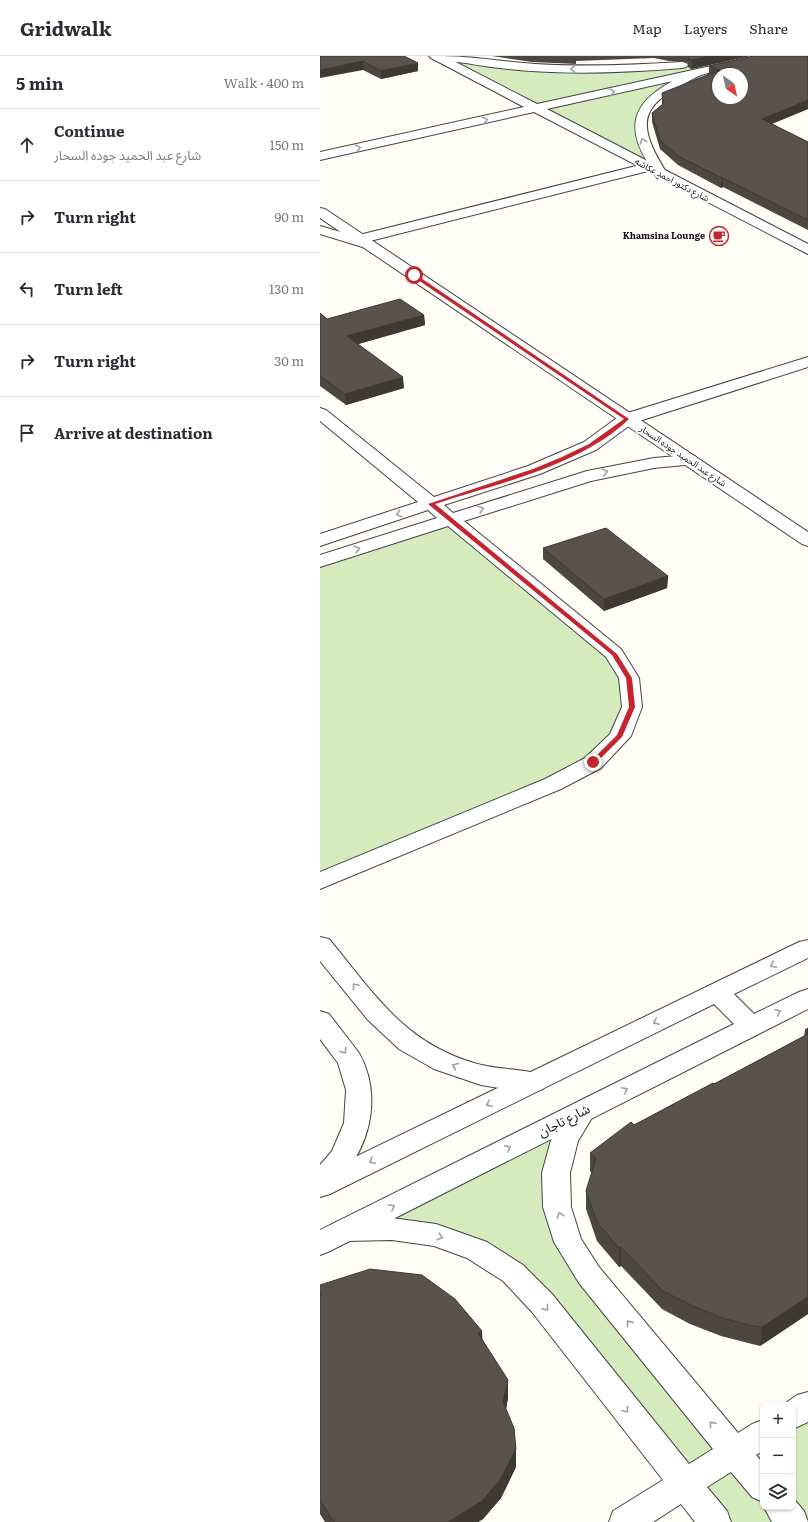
<!DOCTYPE html>
<html lang="en">
<head>
<meta charset="utf-8">
<style>
	body { margin:0; font-family:Literata,"Noto Sans Arabic",serif; background:#f7f7f7; color:#2b2b33 }
	.controls { position:absolute; right:12px; bottom:12px; display:grid; overflow:hidden; border-radius:8px; box-shadow:0 1px 3px #0004 }
	.controls button { width:36px; height:36px; display:grid; place-items:center; padding:0; border:0; border-bottom:1px solid #e1e1e2; background:#fff; color:#2b2b33; font:20px sans-serif }
	.compass { position:absolute; left:392px; top:12px; width:36px; height:36px; border-radius:50%; background:#fff; box-shadow:0 1px 3px #0004; rotate:146deg }
	.stop { position:absolute; width:12px; height:12px; margin:-9px; border:3px solid #c4262e; border-radius:50%; background:#fff }
	.stop.end { background:#c4262e; border-color:#fff; box-shadow:0 1px 4px #0008 }
	.list { margin:0; padding:0; list-style:none }
	h2 { display:flex; justify-content:space-between; align-items:center; height:52px; margin:0; padding:0 16px; font-size:17px }
	h2 small { font-size:13px; font-weight:400; color:#7c7c81 }
	.list li { display:grid; grid-template-columns:26px 1fr auto; gap:12px; align-items:center; box-sizing:border-box; height:72px; padding:0 16px; border-top:1px solid #e1e1e2 }
	.list b { display:block; font-size:15px; white-space:nowrap }
	.list p { margin:0; font-size:13px; white-space:nowrap; color:#7c7c81 }
	.list em { font-size:13px; font-style:normal; color:#7c7c81 }
	.icon { flex:none; width:22px; height:22px; fill:none; stroke:currentColor; stroke-width:2; stroke-linecap:round; stroke-linejoin:round }
	.map { position:relative; flex:none; width:488px; height:1466px; overflow:hidden }
	header { display:flex; align-items:center; gap:24px; box-sizing:border-box; height:56px; padding:0 20px; background:#fff; border-bottom:1px solid #e1e1e2 }
	header strong { font-size:19px }
	nav { display:flex; gap:22px; margin-inline-start:auto; font-size:14px }
	main { display:flex }
	aside { flex:1; background:#fff }
	.map>svg:first-child { display:block }
</style>
</head>
<body>
<header>
<strong>Gridwalk</strong>
<nav><a>Map</a><a>Layers</a><a>Share</a></nav>
</header>
<main>
<aside>
<h2>5 min<small>Walk · 400 m</small></h2>
<ul class="list">
<li><svg class="icon" aria-label="ahead" viewBox="0 0 24 24"><path d="M12 20V5M6 11l6-6 6 6"/></svg><div><b>Continue</b><p>شارع عبد الحميد جوده السحار</p></div><em>150 m</em></li>
<li><svg class="icon" aria-label="right" viewBox="0 0 24 24"><path d="M7 20v-9h11M14 6l5 5-5 5"/></svg><div><b>Turn right</b></div><em>90 m</em></li>
<li><svg class="icon" aria-label="left" viewBox="0 0 24 24"><path d="M17 20v-9H6M10 6l-5 5 5 5"/></svg><div><b>Turn left</b></div><em>130 m</em></li>
<li><svg class="icon" aria-label="right" viewBox="0 0 24 24"><path d="M7 20v-9h11M14 6l5 5-5 5"/></svg><div><b>Turn right</b></div><em>30 m</em></li>
<li><svg class="icon" aria-label="arrive" viewBox="0 0 24 24"><path d="M6 21V4h12l-3 4 3 4H6"/></svg><div><b>Arrive at destination</b></div></li>
</ul>
</aside>
<div class="map">
<svg width="488" height="1466" viewBox="0 0 488 1466">
	<rect width="100%" height="100%" fill="#fffdf5"/>
	<g fill="#d5ebbd">
		<polygon points="115,0 126,0 209,11 361,9 401,0 451,0 379,16 335,40 319,69 342,119"/>
		<polygon points="130,463 294,597 312,651 273,707 0,825 0,505"/>
		<polygon points="263,1055 245,1084 248,1186 415,1396 443,1378 443,1451 473,1451 473,1359 488,1349 488,1466 395,1466 222,1247 157,1194 26,1174"/>
	</g>
	<g fill="none" stroke-linecap="round" stroke-linejoin="round">
		<g stroke="#444" stroke-width="2">
			<g id="minor">
				<path d="M120,0c32,0 63,6 95,8 49,3 98,1 147,-2l4,1 2,2 -2,2 -4,1c-72,6 -145,8 -216,-5 -7,-1 -21,-1 -26,-7z"/>
				<path d="M379,13l4,1 2,2 -2,2c-59,29 -73,42 -35,101l-1,3h-10l-5,-8 -282,71 4,1 2,3 -2,3 -5,1 -49,-15v-8l35,10 293,-73c-22,-35 -16,-59 21,-80 9,-6 19,-12 30,-14z"/>
				<polygon points="488,301 488,311 313,367 276,394 220,418 124,449 133,457 267,415 334,402 369,399 375,400 378,404 375,408 334,412 271,425 144,465 301,593 319,622 322,651 311,680 281,712 241,733 0,833 0,816 225,723 265,702 290,678 302,651 299,622 286,601 128,470 0,511 0,499 117,462 108,454 0,490 0,478 98,446 0,365 0,352 6,354 114,441 208,410 264,386 301,359"/>
				<path d="M0,881l9,2c45,54 74,103 145,124 23,7 47,5 69,12l4,7 -4,7 -9,3 -35,-4 -18,-3 -47,-16 -35,-20 -31,-29 -48,-59z"/>
				<path d="M0,955l9,3 30,39c22,39 13,87 -14,120 -9,11 -12,18 -25,22v-30l12,-14 12,-28 2,-33 -8,-27 -18,-24z"/>
				<polygon points="263,1045 272,1048 276,1055 258,1085 250,1117 251,1151 261,1183 279,1211 418,1377 432,1368 443,1364 443,1395 436,1399 443,1407 443,1446 432,1441 411,1416 387,1431 407,1455 411,1466 375,1466 361,1448 333,1466 289,1466 293,1455 343,1424 212,1256 183,1225 147,1202 114,1190 72,1184 26,1185 16,1182 12,1174 16,1166 26,1163 72,1162 116,1168 167,1186 203,1209 232,1238 369,1408 393,1393 259,1227 234,1186 223,1151 222,1117 231,1084 254,1048"/>
				<polygon points="488,1336 488,1366 473,1373 473,1349 463,1349 477,1339"/>
				<polygon points="473,1442 484,1455 488,1466 452,1466 444,1451 473,1451"/>
			</g>
		</g>
		<g stroke="#444" stroke-width="2">
			<g id="tertiary">
				<polygon points="109,0 124,0 217,48 437,0 458,0 452,3 227,53 488,188 488,198 214,56 0,104 0,96 204,51 111,2"/>
				<polygon points="0,152 5,153 488,476 488,490 482,488 0,162"/>
				<polygon points="488,884 488,902 414,938 434,958 479,936 488,933 488,953 10,1195 0,1199 0,1174 414,968 394,948 10,1138 0,1141 0,1118 479,886"/>
			</g>
		</g>
		<use href="#minor" fill="#fff" fill-rule="evenodd"/>
		<use href="#tertiary" fill="#fff" fill-rule="evenodd"/>
	</g>
	<g fill="#4d4742">
		<polygon points="0,0 84,0 98,15 61,23 43,14"/>
		<polygon points="172,0 430,0 371,13 368,11 368,7 366,6 349,5 334,2 256,5 256,8 212,6"/>
		<polygon points="488,0 488,53 452,68 488,86 488,174 403,131 401,132 358,109 340,93 332,66 332,57 342,49 342,37 389,18 389,10"/>
		<polygon points="0,257 7,263 104,259 105,269 38,288 84,332 26,349 0,330"/>
		<polygon points="223,492 348,520 347,532 284,555 223,503"/>
		<polygon points="488,972 488,1258 440,1290 432,1288 401,1280 370,1268 342,1253 301,1210 299,1211 277,1185 266,1153 266,1135 272,1117 270,1115 270,1097 314,1069 394,1028 484,980 485,974"/>
		<polygon points="0,1229 163,1284 188,1342 186,1353 196,1411 181,1442 163,1463 158,1466 5,1466 0,1458"/>
	</g>
	<g fill="#3f3936">
		<polygon points="391,0 430,0 371,13 372,4"/>
		<polygon points="43,5 43,14 0,22 0,14"/>
		<polygon points="98,7 98,15 61,23 61,15"/>
		<polygon points="488,44 488,53 441,72 442,63"/>
		<polygon points="402,122 403,122 403,131 401,132"/>
		<polygon points="104,259 105,269 28,291 27,280"/>
		<polygon points="83,321 84,332 26,349 25,338"/>
		<polygon points="348,520 347,532 284,555 284,543"/>
		<polygon points="301,1191 301,1210 299,1211 299,1192"/>
		<polygon points="488,1241 488,1258 440,1290 442,1271"/>
		<polygon points="162,1275 163,1293 158,1277"/>
		<polygon points="188,1324 188,1342 184,1364 183,1346"/>
		<polygon points="196,1393 196,1411 181,1442 163,1463 158,1466 128,1466"/>
	</g>
	<g fill="#5a524d" stroke="#3f3936" fill-rule="evenodd">
		<polygon points="0,0 84,0 98,7 61,15 43,5 0,14"/>
		<polygon points="369,0 391,0 372,4 368,3 370,0"/>
		<path d="M434,0h54v44l-46,19 46,23v78l-85,-42h-1l-44,-22 -18,-16 -8,-27 11,-9 -1,-11 58,-23 -11,-4zM398,18h24v24h-24z"/>
		<polygon points="80,243 104,259 27,280 83,321 25,338 0,320 0,257 7,263"/>
		<polygon points="286,472 348,520 284,543 223,492"/>
		<polygon points="488,972 488,977 485,974"/>
		<polygon points="488,978 488,1241 442,1271 433,1270 402,1262 371,1249 343,1235 301,1191 299,1192 277,1166 266,1135 276,1102 270,1097 311,1066 314,1069 393,1027 394,1028"/>
		<polygon points="50,1213 102,1219 135,1243 162,1275 158,1277 188,1324 183,1346 194,1372 196,1393 180,1424 162,1445 128,1466 14,1466 0,1444 0,1240 2,1239 0,1236 0,1229"/>
	</g>
	<defs><path id="oneway-chevron" d="M-2-3.5L2.5 0L-2 3.5" fill="none" stroke-width="1.6" stroke-linecap="round" stroke-linejoin="round"/></defs>
	<g stroke="#a0a0a0">
		<use href="#oneway-chevron" transform="translate(253 13) rotate(-179)"/>
		<use href="#oneway-chevron" transform="translate(292 36) rotate(-12)"/>
		<use href="#oneway-chevron" transform="translate(165 64) rotate(-13)"/>
		<use href="#oneway-chevron" transform="translate(323 85) rotate(-108)"/>
		<use href="#oneway-chevron" transform="translate(38 92) rotate(-13)"/>
		<use href="#oneway-chevron" transform="translate(285 416) rotate(-13)"/>
		<use href="#oneway-chevron" transform="translate(161 453) rotate(-18)"/>
		<use href="#oneway-chevron" transform="translate(79 458) rotate(162)"/>
		<use href="#oneway-chevron" transform="translate(37 493) rotate(-18)"/>
		<use href="#oneway-chevron" transform="translate(453 909) rotate(154)"/>
		<use href="#oneway-chevron" transform="translate(35 930) rotate(-130)"/>
		<use href="#oneway-chevron" transform="translate(458 956) rotate(-26)"/>
		<use href="#oneway-chevron" transform="translate(336 966) rotate(154)"/>
		<use href="#oneway-chevron" transform="translate(24 995) rotate(54)"/>
		<use href="#oneway-chevron" transform="translate(135 1010) rotate(-158)"/>
		<use href="#oneway-chevron" transform="translate(305 1034) rotate(-27)"/>
		<use href="#oneway-chevron" transform="translate(169 1048) rotate(154)"/>
		<use href="#oneway-chevron" transform="translate(188 1092) rotate(-27)"/>
		<use href="#oneway-chevron" transform="translate(52 1105) rotate(154)"/>
		<use href="#oneway-chevron" transform="translate(72 1151) rotate(-27)"/>
		<use href="#oneway-chevron" transform="translate(240 1159) rotate(-108)"/>
		<use href="#oneway-chevron" transform="translate(120 1181) rotate(18)"/>
		<use href="#oneway-chevron" transform="translate(226 1252) rotate(51)"/>
		<use href="#oneway-chevron" transform="translate(309 1267) rotate(-129)"/>
		<use href="#oneway-chevron" transform="translate(306 1354) rotate(52)"/>
		<use href="#oneway-chevron" transform="translate(392 1368) rotate(-129)"/>
	</g>
	<path fill="#c4262e" d="M92,218h3l214,145c-47,46 -132,65 -194,85l182,150 15,24 3,29 -13,30 -27,27 -5,-2 27,-27 12,-28 -3,-29 -14,-23 -184,-151 105,-35 29,-12 27,-13 35,-25 -212,-143z"/>
	<defs>
		<g id="cafe-ring" transform="scale(1)"><circle r="9.5" fill="#fff" stroke="#c4262e" stroke-width="1.5"/><path d="M-5.5-4.5H6V0H3Q3 3.5 0 3.5H-2.5Q-5.5 3.5-5.5 0ZM3-3.2v2h1.7v-2ZM-6 4.5H4V6H-6Z" fill="#c4262e"/></g>
	</defs>
	<g fill-rule="evenodd">
		<use href="#cafe-ring" x="399" y="180"/>
	</g>
	<g text-anchor="middle" stroke-width="4" stroke-linejoin="round" paint-order="stroke">
		<g font-size="9" fill="#111" stroke="#fff">
			<text transform="translate(352 124) rotate(28)" y="3">شارع دكتور احمد عكاشه</text>
			<text transform="translate(363 400) rotate(34)" y="3">شارع عبد الحميد جوده السحار</text>
		</g>
		<g font-size="9" font-weight="bold" fill="#111" stroke="#fff" text-anchor="end">
			<text x="385" y="183">Khamsina Lounge</text>
		</g>
		<g font-size="13" fill="#111" stroke="#fff">
			<text transform="translate(244 1064) rotate(-27)" y="5">شارع تاجان</text>
		</g>
	</g>
</svg>
<div class="controls">
<button>+</button>
<button>−</button>
<button><svg class="icon" aria-label="layers" viewBox="0 0 24 24"><path d="M12 4l9 5-9 5-9-5zM3 14l9 5 9-5"/></svg></button>
</div>
<svg class="compass" viewBox="-18 -18 36 36"><path d="M0-13l5 13h-10z" fill="#e53935"/><path d="M0 13l5-13h-10z" fill="#7c7c81"/></svg>
<div class="stop" style="left:94px;top:219px"></div>
<div class="stop end" style="left:273px;top:706px"></div>
</div>
</main>
</body>
</html>
